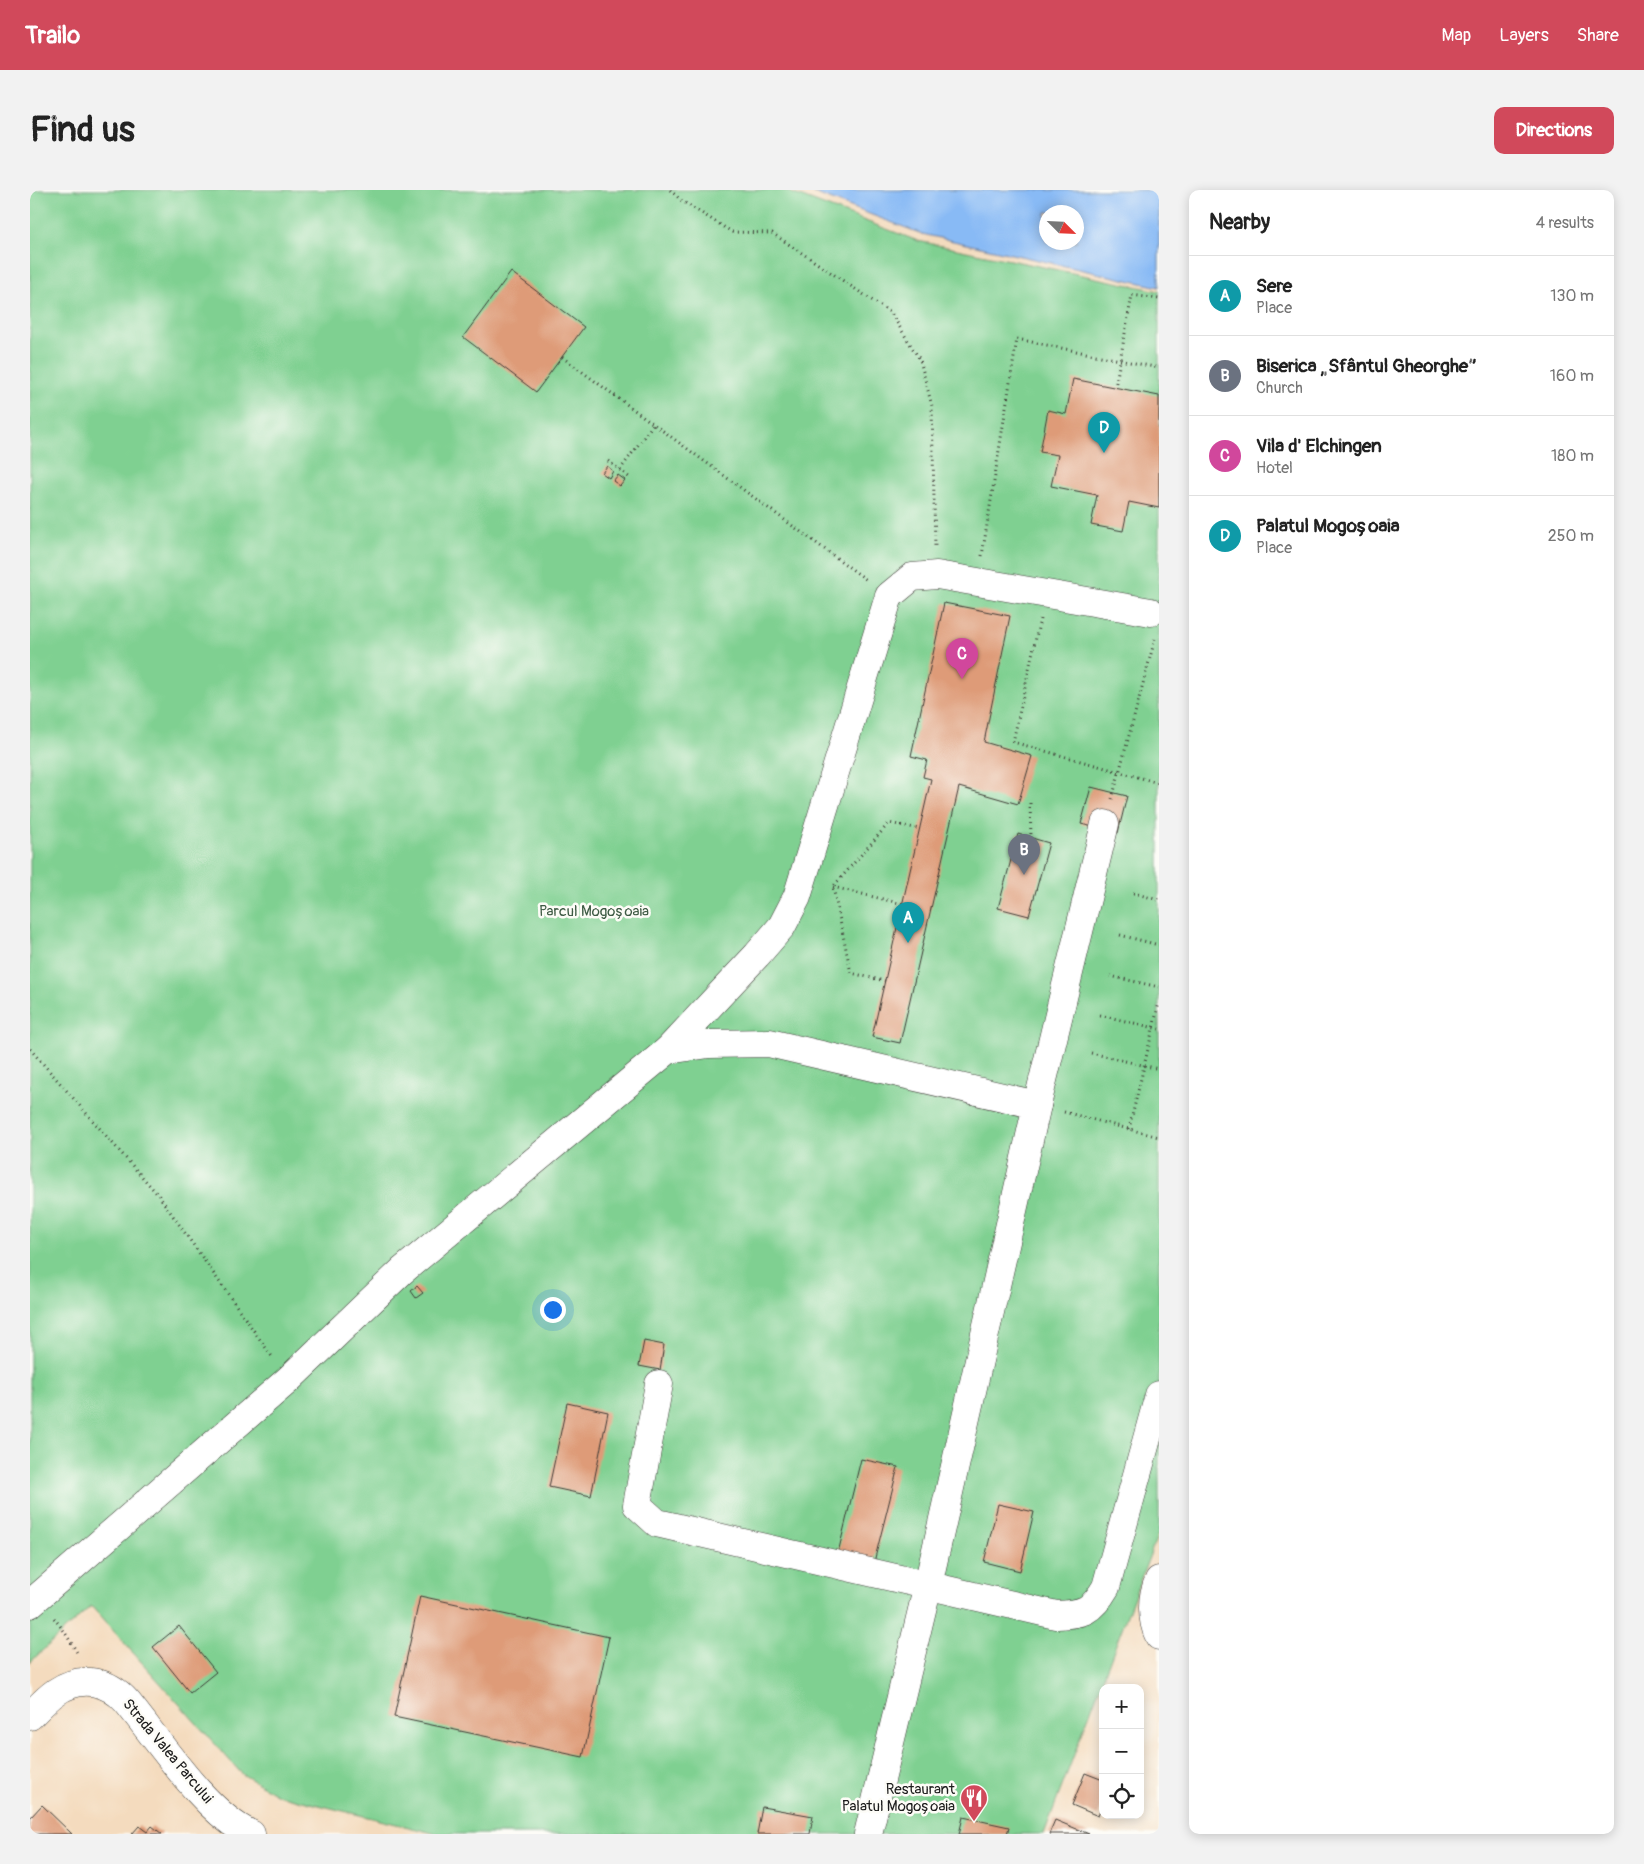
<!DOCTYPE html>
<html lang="en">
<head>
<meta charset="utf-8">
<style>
	body { margin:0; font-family:Pangolin,sans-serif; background:#f2f2f2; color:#222 }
	.controls { position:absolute; right:15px; bottom:15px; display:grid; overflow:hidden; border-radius:10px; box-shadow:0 2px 12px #0003 }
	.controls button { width:45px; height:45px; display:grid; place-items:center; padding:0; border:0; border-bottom:1px solid #e0e0e0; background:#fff; color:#222; font:25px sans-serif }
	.compass { position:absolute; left:1009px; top:15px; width:45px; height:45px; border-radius:50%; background:#fff; box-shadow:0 2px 12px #0003; rotate:114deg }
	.you { position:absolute; left:522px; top:1119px; width:18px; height:18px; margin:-12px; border:4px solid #fff; border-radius:50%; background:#1a73e8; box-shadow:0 0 0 8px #1a73e833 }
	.badge { display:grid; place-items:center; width:32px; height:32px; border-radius:50%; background:#d1495b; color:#fff; font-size:16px; font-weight:700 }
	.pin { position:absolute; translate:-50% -41px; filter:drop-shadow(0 1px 2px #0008) }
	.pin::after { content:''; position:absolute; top:26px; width:18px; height:15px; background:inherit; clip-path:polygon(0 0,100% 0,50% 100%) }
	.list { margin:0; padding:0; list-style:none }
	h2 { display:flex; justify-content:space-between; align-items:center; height:65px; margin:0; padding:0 20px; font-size:21px }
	h2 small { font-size:16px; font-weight:400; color:#767676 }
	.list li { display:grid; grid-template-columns:32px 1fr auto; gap:15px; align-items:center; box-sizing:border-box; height:80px; padding:0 20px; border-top:1px solid #e0e0e0 }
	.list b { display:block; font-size:19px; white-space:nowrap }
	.list p { margin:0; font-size:16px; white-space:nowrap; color:#767676 }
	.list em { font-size:16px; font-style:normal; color:#767676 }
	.icon { flex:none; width:28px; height:28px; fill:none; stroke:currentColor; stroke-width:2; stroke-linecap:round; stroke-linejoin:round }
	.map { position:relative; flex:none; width:1129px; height:1644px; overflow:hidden; border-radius:10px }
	header { display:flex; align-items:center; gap:30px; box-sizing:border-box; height:70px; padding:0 25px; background:#d1495b; color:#fff }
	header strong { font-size:24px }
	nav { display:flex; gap:28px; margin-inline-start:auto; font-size:18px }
	.intro { display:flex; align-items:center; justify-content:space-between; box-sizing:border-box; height:120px; padding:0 30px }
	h1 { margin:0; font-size:35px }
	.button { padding:12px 22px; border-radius:10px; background:#d1495b; color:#fff; font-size:18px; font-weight:700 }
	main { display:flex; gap:30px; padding:0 30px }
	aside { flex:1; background:#fff; border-radius:10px; box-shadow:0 2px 12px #0003 }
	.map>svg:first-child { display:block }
</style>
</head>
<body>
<header>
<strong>Trailo</strong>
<nav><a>Map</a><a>Layers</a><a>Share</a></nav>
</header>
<div class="intro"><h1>Find us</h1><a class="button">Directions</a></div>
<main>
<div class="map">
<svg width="1129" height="1644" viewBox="0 0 1129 1644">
	<rect width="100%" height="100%" fill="#fdfcf7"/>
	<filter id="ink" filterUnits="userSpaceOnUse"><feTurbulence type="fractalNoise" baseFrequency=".02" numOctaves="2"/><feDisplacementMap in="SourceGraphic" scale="10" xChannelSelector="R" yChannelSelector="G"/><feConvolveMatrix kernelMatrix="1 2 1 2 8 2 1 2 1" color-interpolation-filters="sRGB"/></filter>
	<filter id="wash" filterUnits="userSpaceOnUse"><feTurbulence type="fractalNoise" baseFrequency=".0096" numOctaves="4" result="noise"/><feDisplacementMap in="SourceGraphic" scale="20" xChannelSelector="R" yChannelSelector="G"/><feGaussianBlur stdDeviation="1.12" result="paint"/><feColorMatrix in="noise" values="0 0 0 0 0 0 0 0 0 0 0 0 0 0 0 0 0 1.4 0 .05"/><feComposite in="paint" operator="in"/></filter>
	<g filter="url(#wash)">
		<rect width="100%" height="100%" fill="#f4dbbe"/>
		<polygon fill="#7fd091" stroke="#4e7656" points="0,0 754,0 888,51 1129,101 1129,1341 1014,1644 407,1644 248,1605 212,1584 61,1416 0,1472"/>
		<path fill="#88baf5" stroke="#526b88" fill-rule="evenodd" d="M776,0h353v97l-237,-53zM1016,22h30v30h-30z"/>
		<g id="blocks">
			<g fill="#de9b78">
				<polygon points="481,82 554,137 506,202 433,147"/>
				<polygon points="1043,189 1129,206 1129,318 1099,312 1093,341 1061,335 1067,305 1021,296 1028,265 1010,262 1018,220 1036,224"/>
				<polygon points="577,276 583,281 579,288 572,283"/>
				<polygon points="588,285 595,290 590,296 583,291"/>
				<polygon points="914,413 980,426 954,552 1002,566 988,614 929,597 870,853 842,847 901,589 893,587 897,570 881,566"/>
				<polygon points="1061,597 1097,606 1088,643 1051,634"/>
				<polygon points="988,644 1019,653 999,726 968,718"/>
				<polygon points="387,1096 393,1103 386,1108 381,1101"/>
				<polygon points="614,1151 634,1155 630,1180 609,1176"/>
				<polygon points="537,1213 578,1222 561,1306 519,1297"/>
				<polygon points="831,1269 868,1277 844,1372 808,1363"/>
				<polygon points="968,1314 1004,1322 990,1381 954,1372"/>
				<polygon points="390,1406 579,1447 553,1567 364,1527"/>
				<polygon points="149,1436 186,1482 160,1503 123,1457"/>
				<polygon points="1055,1583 1073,1590 1073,1614 1068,1626 1042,1615"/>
				<polygon points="12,1615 42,1644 0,1644 0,1628"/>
				<polygon points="732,1617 783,1626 780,1644 727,1644"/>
				<polygon points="933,1627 979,1637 977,1644 929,1644"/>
				<polygon points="1025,1630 1059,1644 1019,1644"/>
				<polygon points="109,1636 117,1642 122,1636 132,1644 102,1644"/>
			</g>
		</g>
	</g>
	<g filter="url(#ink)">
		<use href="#blocks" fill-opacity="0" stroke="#3c3934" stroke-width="1"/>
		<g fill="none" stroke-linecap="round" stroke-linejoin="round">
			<g stroke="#3c3934" stroke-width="29">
				<g id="minor">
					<polyline points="638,860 727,765 752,736 767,707 859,406 882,387 907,385 1121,422"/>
					<path d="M629,1194l-22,121 20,18 399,92c28,-1 36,-4 50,-28l53,-192"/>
					<path d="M1129,1390c-8,16 -8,40 0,56"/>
					<polyline points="0,1414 258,1190 372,1081 638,860 679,854 739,853 1007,915"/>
					<path d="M0,1526c8,-8 17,-18 26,-24 25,-17 52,-12 71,10 32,39 79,112 124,132"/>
					<polyline points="838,1644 898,1395 1007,915 1075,634"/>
				</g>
			</g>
			<g stroke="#3c3934" stroke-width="3" stroke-dasharray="1 4" stroke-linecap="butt">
				<polyline points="640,0 652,11 702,42 742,43 861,123 890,170 902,216 905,357"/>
				<polyline points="532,167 838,391"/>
				<polyline points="1085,198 1102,105 1129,109"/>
				<polyline points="578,271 590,280 624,233"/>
				<polyline points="590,280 600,288"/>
				<polyline points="952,366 987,149 1129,178"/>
				<polyline points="1010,429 983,552 1129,593"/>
				<polyline points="1082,609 1125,449"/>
				<polyline points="1000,613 1001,648"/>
				<polyline points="803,697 873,714"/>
				<polyline points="1103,703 1129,710"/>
				<polyline points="1090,745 1129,755"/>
				<polyline points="1080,786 1129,797"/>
				<polyline points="855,791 821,783 803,697 859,633 890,639"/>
				<polyline points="1070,825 1129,839"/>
				<polyline points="0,859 129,1006 243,1168"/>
				<polyline points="1061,863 1129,879"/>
				<polyline points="1034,922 1129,947"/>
				<polyline points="1099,939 1129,813"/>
				<polyline points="24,1428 34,1441 48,1464"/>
			</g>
			<use href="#minor" stroke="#fff" stroke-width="28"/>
		</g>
	</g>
	<defs>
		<g id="restaurant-pin" transform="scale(1.4375)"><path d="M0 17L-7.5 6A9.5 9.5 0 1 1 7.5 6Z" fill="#d1495b" stroke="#fdfcf7"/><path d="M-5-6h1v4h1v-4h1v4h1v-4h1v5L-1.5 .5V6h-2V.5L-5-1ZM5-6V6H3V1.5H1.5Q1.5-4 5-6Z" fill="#fff"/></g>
	</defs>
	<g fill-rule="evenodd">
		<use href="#restaurant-pin" x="944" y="1608"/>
	</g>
	<g text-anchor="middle" stroke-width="5" stroke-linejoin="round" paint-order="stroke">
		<g font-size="15" fill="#3f5b45" stroke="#fdfcf7">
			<text x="564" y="726">Parcul Mogoșoaia</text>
		</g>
		<g font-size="15" fill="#1c1c1c" stroke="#fdfcf7">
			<text transform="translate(138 1561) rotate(50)" y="5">Strada Valea Parcului</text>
		</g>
		<g font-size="15" fill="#1c1c1c" stroke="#fdfcf7" text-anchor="end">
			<text x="925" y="1604">Restaurant<tspan x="925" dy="17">Palatul Mogoșoaia</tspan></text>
		</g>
	</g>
</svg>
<div class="controls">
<button>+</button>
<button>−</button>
<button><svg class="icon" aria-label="locate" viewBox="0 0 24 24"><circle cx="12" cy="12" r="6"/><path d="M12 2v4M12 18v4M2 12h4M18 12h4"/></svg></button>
</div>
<svg class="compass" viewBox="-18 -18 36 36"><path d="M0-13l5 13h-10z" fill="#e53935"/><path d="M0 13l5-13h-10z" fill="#767676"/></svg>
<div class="you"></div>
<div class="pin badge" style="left:878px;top:753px;background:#0f9aa8">A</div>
<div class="pin badge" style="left:994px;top:685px;background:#6b7280">B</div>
<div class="pin badge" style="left:932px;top:489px;background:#d1479c">C</div>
<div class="pin badge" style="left:1074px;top:263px;background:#0f9aa8">D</div>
</div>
<aside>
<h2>Nearby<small>4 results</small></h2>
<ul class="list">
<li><span class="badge" style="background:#0f9aa8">A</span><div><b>Sere</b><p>Place</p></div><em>130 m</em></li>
<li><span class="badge" style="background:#6b7280">B</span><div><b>Biserica „Sfântul Gheorghe”</b><p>Church</p></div><em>160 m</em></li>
<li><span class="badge" style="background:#d1479c">C</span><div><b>Vila d' Elchingen</b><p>Hotel</p></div><em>180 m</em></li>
<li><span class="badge" style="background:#0f9aa8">D</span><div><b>Palatul Mogoșoaia</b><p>Place</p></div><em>250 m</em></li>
</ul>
</aside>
</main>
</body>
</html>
